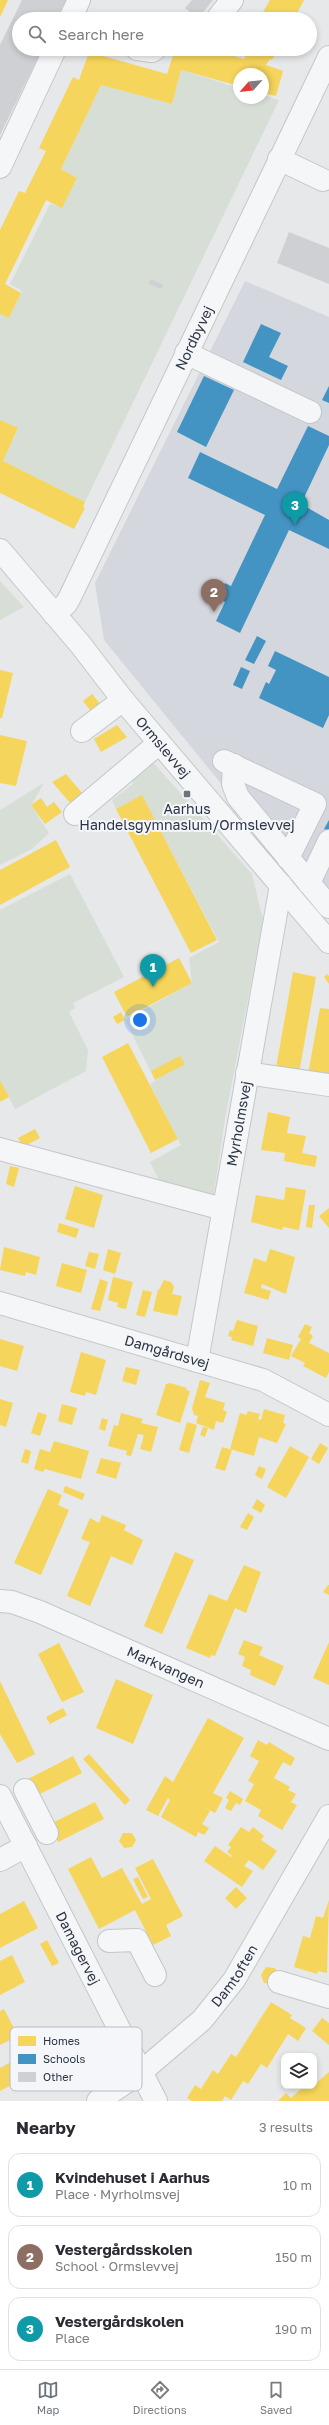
<!DOCTYPE html>
<html lang="en">
<head>
<meta charset="utf-8">
<style>
	body { margin:0; font-family:"Golos Text",sans-serif; background:#f2f2f3; color:#2b2b33 }
	.controls { position:absolute; right:12px; bottom:12px; display:grid; overflow:hidden; border-radius:8px; box-shadow:0 2px 6px #0003 }
	.controls button { width:36px; height:36px; display:grid; place-items:center; padding:0; border:0; border-bottom:1px solid #e1e1e2; background:#fff; color:#2b2b33; font:20px sans-serif }
	.compass { position:absolute; left:233px; top:68px; width:36px; height:36px; border-radius:50%; background:#fff; box-shadow:0 2px 6px #0003; rotate:243deg }
	.you { position:absolute; left:140px; top:1020px; width:14px; height:14px; margin:-10px; border:3px solid #fff; border-radius:50%; background:#1a73e8; box-shadow:0 0 0 6px #1a73e833 }
	.badge { display:grid; place-items:center; width:26px; height:26px; border-radius:50%; background:#6c737f; color:#fff; font-size:13px; font-weight:700 }
	.pin { position:absolute; translate:-50% -33px; filter:drop-shadow(0 1px 2px #0008) }
	.pin::after { content:''; position:absolute; top:21px; width:14px; height:12px; background:inherit; clip-path:polygon(0 0,100% 0,50% 100%) }
	.list { margin:0; padding:0; list-style:none }
	h2 { display:flex; justify-content:space-between; align-items:center; height:52px; margin:0; padding:0 16px; font-size:17px }
	h2 small { font-size:13px; font-weight:400; color:#7c7c81 }
	.list li { display:grid; grid-template-columns:26px 1fr auto; gap:12px; align-items:center; box-sizing:border-box; height:64px; margin:0 8px 8px; padding:0 8px; border:1px solid #e1e1e2; border-radius:12px }
	.list b { display:block; font-size:15px; white-space:nowrap }
	.list p { margin:0; font-size:13px; white-space:nowrap; color:#7c7c81 }
	.list em { font-size:13px; font-style:normal; color:#7c7c81 }
	.icon { flex:none; width:22px; height:22px; fill:none; stroke:currentColor; stroke-width:2; stroke-linecap:round; stroke-linejoin:round }
	.map { position:relative; flex:none; width:329px; height:2101px; overflow:hidden }
	.search { position:absolute; background:#fff; box-shadow:0 2px 6px #0003; left:12px; right:12px; top:12px; height:44px; display:flex; align-items:center; gap:10px; box-sizing:border-box; padding:0 14px; border-radius:22px; color:#7c7c81; font-size:15px }
	.sheet { height:268px; background:#fff }
	nav { display:flex; justify-content:space-around; align-items:center; box-sizing:border-box; height:56px; border-top:1px solid #e1e1e2; background:#fff; font-size:11px; color:#7c7c81 }
	nav a { display:grid; justify-items:center; gap:2px }
	nav .on { color:#6c737f }
	.map>svg:first-child { display:block }
</style>
</head>
<body>
<div class="map">
<svg width="329" height="2101" viewBox="0 0 329 2101">
	<rect width="100%" height="100%" fill="#e6e8ea"/>
	<polygon fill="#d4d7dd" points="245,281 329,317 329,916 104,640 95,583"/>
	<g fill="#d6ded6">
		<polygon points="181,70 239,88 239,98 263,98 263,95 279,100 85,502 3,461 18,429 0,420 0,314 9,318 22,291 10,284 50,204 62,207 77,178 61,169 101,85 172,104"/>
		<polygon points="0,581 24,607 0,620"/>
		<polygon points="151,760 252,874 263,920 225,1119 213,1199 162,1186 150,1162 181,1145 150,1084 161,1077 155,1080 125,1020 192,983 189,958 219,942 142,796 116,809 112,800 133,784 131,778"/>
		<polygon points="44,783 31,805 49,833 32,849 0,865 0,810"/>
		<polygon points="70,874 124,977 73,1003 75,1008 69,1012 88,1050 86,1071 15,1109 0,1080 0,910"/>
	</g>
	<g fill="#f6d55c">
		<polygon points="0,0 8,0 0,17"/>
		<polygon points="270,0 304,0 294,19 259,19"/>
		<polygon points="175,49 210,49 244,59 249,49 278,49 272,60 270,59 266,65 283,71 276,96 263,93 263,74 239,74 239,86 181,70 172,104 101,85 61,169 77,178 62,208 46,200 5,284 21,293 9,318 0,314 0,230 19,191 25,193 46,151 39,148 73,77 79,80 89,52 167,74"/>
		<polygon points="0,420 18,428 3,461 85,502 83,507 85,508 74,529 0,493"/>
		<polygon points="0,670 13,673 2,718 0,718"/>
		<polygon points="92,694 102,706 93,714 83,701"/>
		<polygon points="117,725 127,737 101,752 94,739"/>
		<polygon points="0,735 27,741 16,786 0,783"/>
		<polygon points="66,774 83,794 71,804 52,782"/>
		<polygon points="142,795 217,940 191,953 116,809"/>
		<polygon points="41,798 47,807 54,802 62,812 45,824 31,805"/>
		<polygon points="56,840 70,867 0,905 0,870"/>
		<polygon points="179,958 192,983 127,1017 114,992"/>
		<polygon points="293,972 316,977 299,1073 276,1068"/>
		<polygon points="327,974 329,976 329,984 324,977"/>
		<polygon points="320,1008 329,1009 329,1078 308,1074"/>
		<polygon points="121,1012 125,1020 117,1024 113,1017"/>
		<polygon points="128,1043 178,1139 151,1153 102,1057"/>
		<polygon points="180,1056 185,1064 155,1080 151,1071"/>
		<polygon points="0,1080 9,1097 0,1102"/>
		<polygon points="268,1112 290,1117 287,1133 306,1136 302,1153 317,1156 315,1167 284,1161 285,1153 261,1150"/>
		<polygon points="35,1129 40,1138 23,1147 18,1138"/>
		<polygon points="10,1166 19,1168 14,1187 6,1184"/>
		<polygon points="75,1186 103,1195 94,1228 65,1219"/>
		<polygon points="286,1187 306,1190 299,1230 283,1227 282,1230 251,1222 256,1195 284,1200"/>
		<polygon points="309,1205 315,1205 312,1228 306,1227"/>
		<polygon points="329,1208 329,1228 319,1216"/>
		<polygon points="59,1223 79,1229 76,1238 57,1232"/>
		<polygon points="4,1247 40,1257 36,1275 26,1272 25,1276 0,1270"/>
		<polygon points="108,1249 121,1253 115,1274 103,1270"/>
		<polygon points="270,1249 295,1257 286,1294 262,1284 261,1288 271,1291 268,1300 244,1293 254,1258 266,1262"/>
		<polygon points="89,1252 99,1254 95,1269 85,1266"/>
		<polygon points="62,1263 87,1270 81,1293 56,1286"/>
		<polygon points="113,1277 133,1282 126,1309 117,1307 118,1303 108,1300"/>
		<polygon points="100,1279 108,1282 100,1311 91,1309"/>
		<polygon points="164,1280 171,1282 174,1287 172,1294 182,1296 177,1316 153,1311 158,1289 159,1290"/>
		<polygon points="143,1290 152,1292 145,1317 136,1315"/>
		<polygon points="237,1320 258,1326 253,1346 231,1340 232,1337 228,1336 230,1330 233,1331"/>
		<polygon points="305,1324 312,1327 309,1333 313,1336 309,1343 329,1353 329,1372 326,1378 303,1366 305,1363 291,1356 301,1339 298,1337"/>
		<polygon points="267,1338 293,1345 289,1360 263,1353"/>
		<polygon points="0,1339 24,1346 17,1371 0,1366"/>
		<polygon points="81,1352 106,1360 96,1395 86,1392 85,1396 70,1392"/>
		<polygon points="126,1367 140,1370 136,1385 122,1381"/>
		<polygon points="200,1380 210,1383 205,1397 225,1403 223,1410 227,1412 223,1423 216,1421 214,1430 196,1423 198,1416 194,1415 192,1408"/>
		<polygon points="170,1383 187,1388 186,1390 190,1391 180,1423 156,1415 166,1384"/>
		<polygon points="0,1399 13,1403 6,1427 0,1425"/>
		<polygon points="62,1404 77,1408 72,1425 58,1421"/>
		<polygon points="264,1409 285,1415 283,1423 286,1424 277,1443 259,1437 254,1456 230,1449 240,1413 246,1415 248,1411 260,1414 258,1419 261,1420"/>
		<polygon points="38,1412 47,1415 40,1436 31,1433"/>
		<polygon points="121,1413 143,1419 141,1423 158,1427 151,1452 140,1449 144,1435 138,1434 131,1456 126,1455 127,1451 108,1446 114,1425 118,1426"/>
		<polygon points="102,1418 108,1420 105,1431 99,1429"/>
		<polygon points="187,1422 197,1425 189,1453 179,1450"/>
		<polygon points="203,1427 208,1428 205,1437 200,1435"/>
		<polygon points="54,1441 89,1451 81,1479 45,1469 43,1472 34,1469 40,1449 50,1452"/>
		<polygon points="320,1443 328,1448 319,1464 311,1459"/>
		<polygon points="290,1446 309,1457 286,1498 267,1487"/>
		<polygon points="222,1447 232,1450 225,1471 215,1468"/>
		<polygon points="25,1449 31,1451 28,1464 21,1462"/>
		<polygon points="101,1458 121,1463 116,1479 96,1473"/>
		<polygon points="259,1466 266,1469 262,1479 255,1475"/>
		<polygon points="65,1486 85,1494 82,1500 63,1492"/>
		<polygon points="48,1489 62,1495 58,1505 69,1510 41,1575 14,1563"/>
		<polygon points="257,1499 265,1505 261,1513 252,1508"/>
		<polygon points="248,1513 254,1517 247,1530 240,1527"/>
		<polygon points="102,1515 126,1525 124,1530 143,1540 132,1565 111,1556 90,1606 67,1596 90,1542 81,1539 90,1518 99,1523"/>
		<polygon points="175,1552 194,1560 162,1634 144,1626"/>
		<polygon points="244,1565 261,1572 246,1613 235,1608 215,1656 211,1655 210,1658 186,1648 209,1594 227,1601"/>
		<polygon points="328,1585 329,1585 329,1595 323,1592"/>
		<polygon points="244,1640 263,1647 259,1655 284,1666 275,1686 250,1675 251,1670 242,1666 245,1657 238,1654"/>
		<polygon points="329,1642 329,1685 313,1678"/>
		<polygon points="59,1643 84,1692 62,1702 38,1654"/>
		<polygon points="116,1679 153,1695 133,1744 96,1728"/>
		<polygon points="0,1681 35,1754 17,1763 0,1734"/>
		<polygon points="63,1708 67,1715 50,1724 46,1717"/>
		<polygon points="208,1718 244,1738 213,1793 223,1798 215,1813 205,1808 210,1811 202,1824 209,1828 204,1835 198,1832 196,1837 161,1817 170,1800 168,1798 158,1816 146,1810 165,1776 173,1782"/>
		<polygon points="258,1740 267,1745 269,1742 295,1758 291,1766 283,1762 274,1778 290,1787 288,1790 296,1794 291,1802 297,1805 282,1830 258,1816 261,1810 245,1801 254,1784 248,1781 259,1761 250,1756"/>
		<polygon points="89,1754 130,1800 125,1805 83,1759"/>
		<polygon points="73,1756 82,1773 34,1797 26,1780"/>
		<polygon points="230,1791 243,1799 240,1805 236,1803 231,1811 225,1808 229,1800 226,1798"/>
		<polygon points="95,1802 104,1819 58,1842 50,1824"/>
		<polygon points="241,1827 249,1832 253,1827 264,1836 261,1840 277,1851 263,1870 249,1860 244,1866 253,1871 242,1887 204,1861 215,1846 231,1857 232,1856 227,1852 231,1847 228,1845"/>
		<polygon points="123,1833 132,1833 136,1840 132,1847 124,1848 119,1841"/>
		<polygon points="91,1857 102,1878 122,1868 142,1904 151,1899 135,1868 153,1859 183,1916 166,1925 171,1936 153,1945 135,1910 99,1929 68,1869"/>
		<polygon points="138,1877 148,1897 143,1899 133,1879"/>
		<polygon points="236,1887 247,1898 236,1909 225,1898"/>
		<polygon points="329,1900 327,1973 318,1971 317,1974 294,1967 303,1936 310,1938 316,1916 323,1918"/>
		<polygon points="24,1901 38,1928 0,1948 0,1914"/>
		<polygon points="47,1940 59,1963 52,1966 40,1944"/>
		<polygon points="12,1955 25,1982 0,1995 0,1961"/>
		<polygon points="266,1967 275,1968 279,1976 275,1984 264,1983 261,1975"/>
		<polygon points="271,2002 292,2015 290,2018 306,2028 298,2041 288,2034 267,2068 261,2064 248,2084 243,2081 231,2100 225,2096 222,2101 192,2101 187,2098 195,2085 201,2089 213,2070 218,2074 231,2054 236,2057"/>
		<polygon points="4,2009 18,2036 0,2045 0,2011"/>
		<polygon points="322,2018 329,2023 329,2045 312,2031"/>
		<polygon points="64,2034 74,2053 0,2091 0,2068"/>
		<polygon points="329,2072 329,2101 278,2101 286,2093 291,2098 304,2086 312,2087"/>
	</g>
	<g fill="#4393c3">
		<polygon points="261,324 281,333 269,357 288,366 281,380 243,362"/>
		<polygon points="204,376 234,390 206,447 177,432"/>
		<polygon points="329,386 329,403 322,400"/>
		<polygon points="308,426 329,436 329,445 301,504 329,520 329,549 289,530 240,633 216,621 225,602 218,598 225,583 231,586 265,515 188,478 200,452 277,489"/>
		<polygon points="257,636 266,641 254,664 245,660"/>
		<polygon points="275,651 329,677 329,715 323,728 259,698 266,682 269,684 276,670 268,666"/>
		<polygon points="241,667 250,671 242,689 233,685"/>
		<polygon points="329,820 329,831 324,829"/>
	</g>
	<g fill="#ced0d3">
		<polygon points="22,0 66,0 56,19 19,19 19,49 42,49 0,135 0,45"/>
		<polygon points="192,0 213,0 198,19 185,8"/>
		<polygon points="289,232 329,248 329,284 277,263"/>
		<polygon points="151,279 163,285 161,289 149,284"/>
	</g>
	<g fill="none" stroke-linecap="round" stroke-linejoin="round">
		<g stroke="#c4c6c8" stroke-width="24">
			<g id="minor">
				<polyline points="70,19 79,0"/>
				<polyline points="217,19 232,0"/>
				<polyline points="137,49 152,51 155,49"/>
				<polyline points="279,159 323,180"/>
				<polyline points="0,167 55,49"/>
				<polyline points="186,353 310,412"/>
				<path id="s1" d="M0,550l80,94 43,56 206,242"/>
				<path id="s2" d="M54,614l12,-10 4,-7 259,-540"/>
				<polyline points="82,731 123,700"/>
				<polyline points="224,761 315,804 288,858"/>
				<polyline points="234,765 233,784 238,797 329,907"/>
				<polyline points="75,814 159,743"/>
				<polyline points="309,883 329,841"/>
				<polyline points="247,1073 329,1085"/>
				<polyline points="0,1149 223,1209"/>
				<path id="s3" d="M0,1303l263,77 66,35"/>
				<path id="s4" d="M197,1361l84,-476"/>
				<path id="s5" d="M0,1601l12,1 28,10 289,127"/>
				<polyline points="25,1790 47,1833"/>
				<path id="s6" d="M0,1796l156,305"/>
				<polyline points="0,1860 26,1846"/>
				<polyline points="109,1941 137,1940 155,1975"/>
				<polyline points="279,1982 329,1997"/>
				<path id="s7" d="M98,2101l43,-29 61,-52 32,-40 95,-164"/>
			</g>
		</g>
		<use href="#minor" stroke="#f5f6f7" stroke-width="22"/>
	</g>
	<rect fill="#6c737f" stroke="#f4f6f9" stroke-width="1.5" x="183" y="790" width="8" height="8" rx="2"/>
	<g text-anchor="middle" stroke-width="4" stroke-linejoin="round" paint-order="stroke">
		<g font-size="14" fill="#2b3445" stroke="#f4f6f9">
			<text dy="5" stroke="none"><textPath href="#s2" startOffset="311">Nordbyvej</textPath></text>
			<text dy="5" stroke="none"><textPath href="#s1" startOffset="256">Ormslevvej</textPath></text>
			<text dy="5" stroke="none"><textPath href="#s4" startOffset="241">Myrholmsvej</textPath></text>
			<text dy="5" stroke="none"><textPath href="#s3" startOffset="174">Damgårdsvej</textPath></text>
			<text dy="5" stroke="none"><textPath href="#s5" startOffset="179">Markvangen</textPath></text>
			<text dy="5" stroke="none"><textPath href="#s6" startOffset="171">Damagervej</textPath></text>
			<text dy="5" stroke="none"><textPath href="#s7" startOffset="187">Damtoften</textPath></text>
		</g>
		<g font-size="14" fill="#2b3445" stroke="#f4f6f9">
			<text x="187" y="814">Aarhus<tspan x="187" dy="16">Handelsgymnasium/Ormslevvej</tspan></text>
		</g>
	</g>
	<rect x="10" y="2027" width="132" height="64" rx="6" fill="#f4f6f9" stroke="#b8bcc3" stroke-width="1"/>
	<rect x="18" y="2036" width="18" height="10" fill="#f6d55c"/>
	<rect x="18" y="2054" width="18" height="10" fill="#4393c3"/>
	<rect x="18" y="2072" width="18" height="10" fill="#ced0d3"/>
	<g font-size="11" fill="#2b3445">
		<text x="43" y="2045">Homes</text>
		<text x="43" y="2063">Schools</text>
		<text x="43" y="2081">Other</text>
	</g>
</svg>
<div class="controls">
<button><svg class="icon" aria-label="layers" viewBox="0 0 24 24"><path d="M12 4l9 5-9 5-9-5zM3 14l9 5 9-5"/></svg></button>
</div>
<svg class="compass" viewBox="-18 -18 36 36"><path d="M0-13l5 13h-10z" fill="#e53935"/><path d="M0 13l5-13h-10z" fill="#7c7c81"/></svg>
<div class="you"></div>
<div class="pin badge" style="left:153px;top:987px;background:#0f9aa8">1</div>
<div class="pin badge" style="left:214px;top:612px;background:#8d6e63">2</div>
<div class="pin badge" style="left:295px;top:525px;background:#0f9aa8">3</div>
<div class="search"><svg class="icon" aria-label="search" viewBox="0 0 24 24"><circle cx="10" cy="10" r="6"/><path d="M15 15l6 6"/></svg>Search here</div>
</div>
<section class="sheet">
<h2>Nearby<small>3 results</small></h2>
<ul class="list">
<li><span class="badge" style="background:#0f9aa8">1</span><div><b>Kvindehuset i Aarhus</b><p>Place · Myrholmsvej</p></div><em>10 m</em></li>
<li><span class="badge" style="background:#8d6e63">2</span><div><b>Vestergårdsskolen</b><p>School · Ormslevvej</p></div><em>150 m</em></li>
<li><span class="badge" style="background:#0f9aa8">3</span><div><b>Vestergårdskolen</b><p>Place</p></div><em>190 m</em></li>
</ul>
</section>
<nav>
<a class="on"><svg class="icon" aria-label="map" viewBox="0 0 24 24"><path d="M3 6l6-2 6 2 6-2v14l-6 2-6-2-6 2zM9 4v14M15 6v14"/></svg>Map</a>
<a><svg class="icon" aria-label="directions" viewBox="0 0 24 24"><path d="M12 3l9 9-9 9-9-9zM9 14v-3h6M13 9l2 2-2 2"/></svg>Directions</a>
<a><svg class="icon" aria-label="saved" viewBox="0 0 24 24"><path d="M7 4h10v16l-5-4-5 4z"/></svg>Saved</a>
</nav>
</body>
</html>
